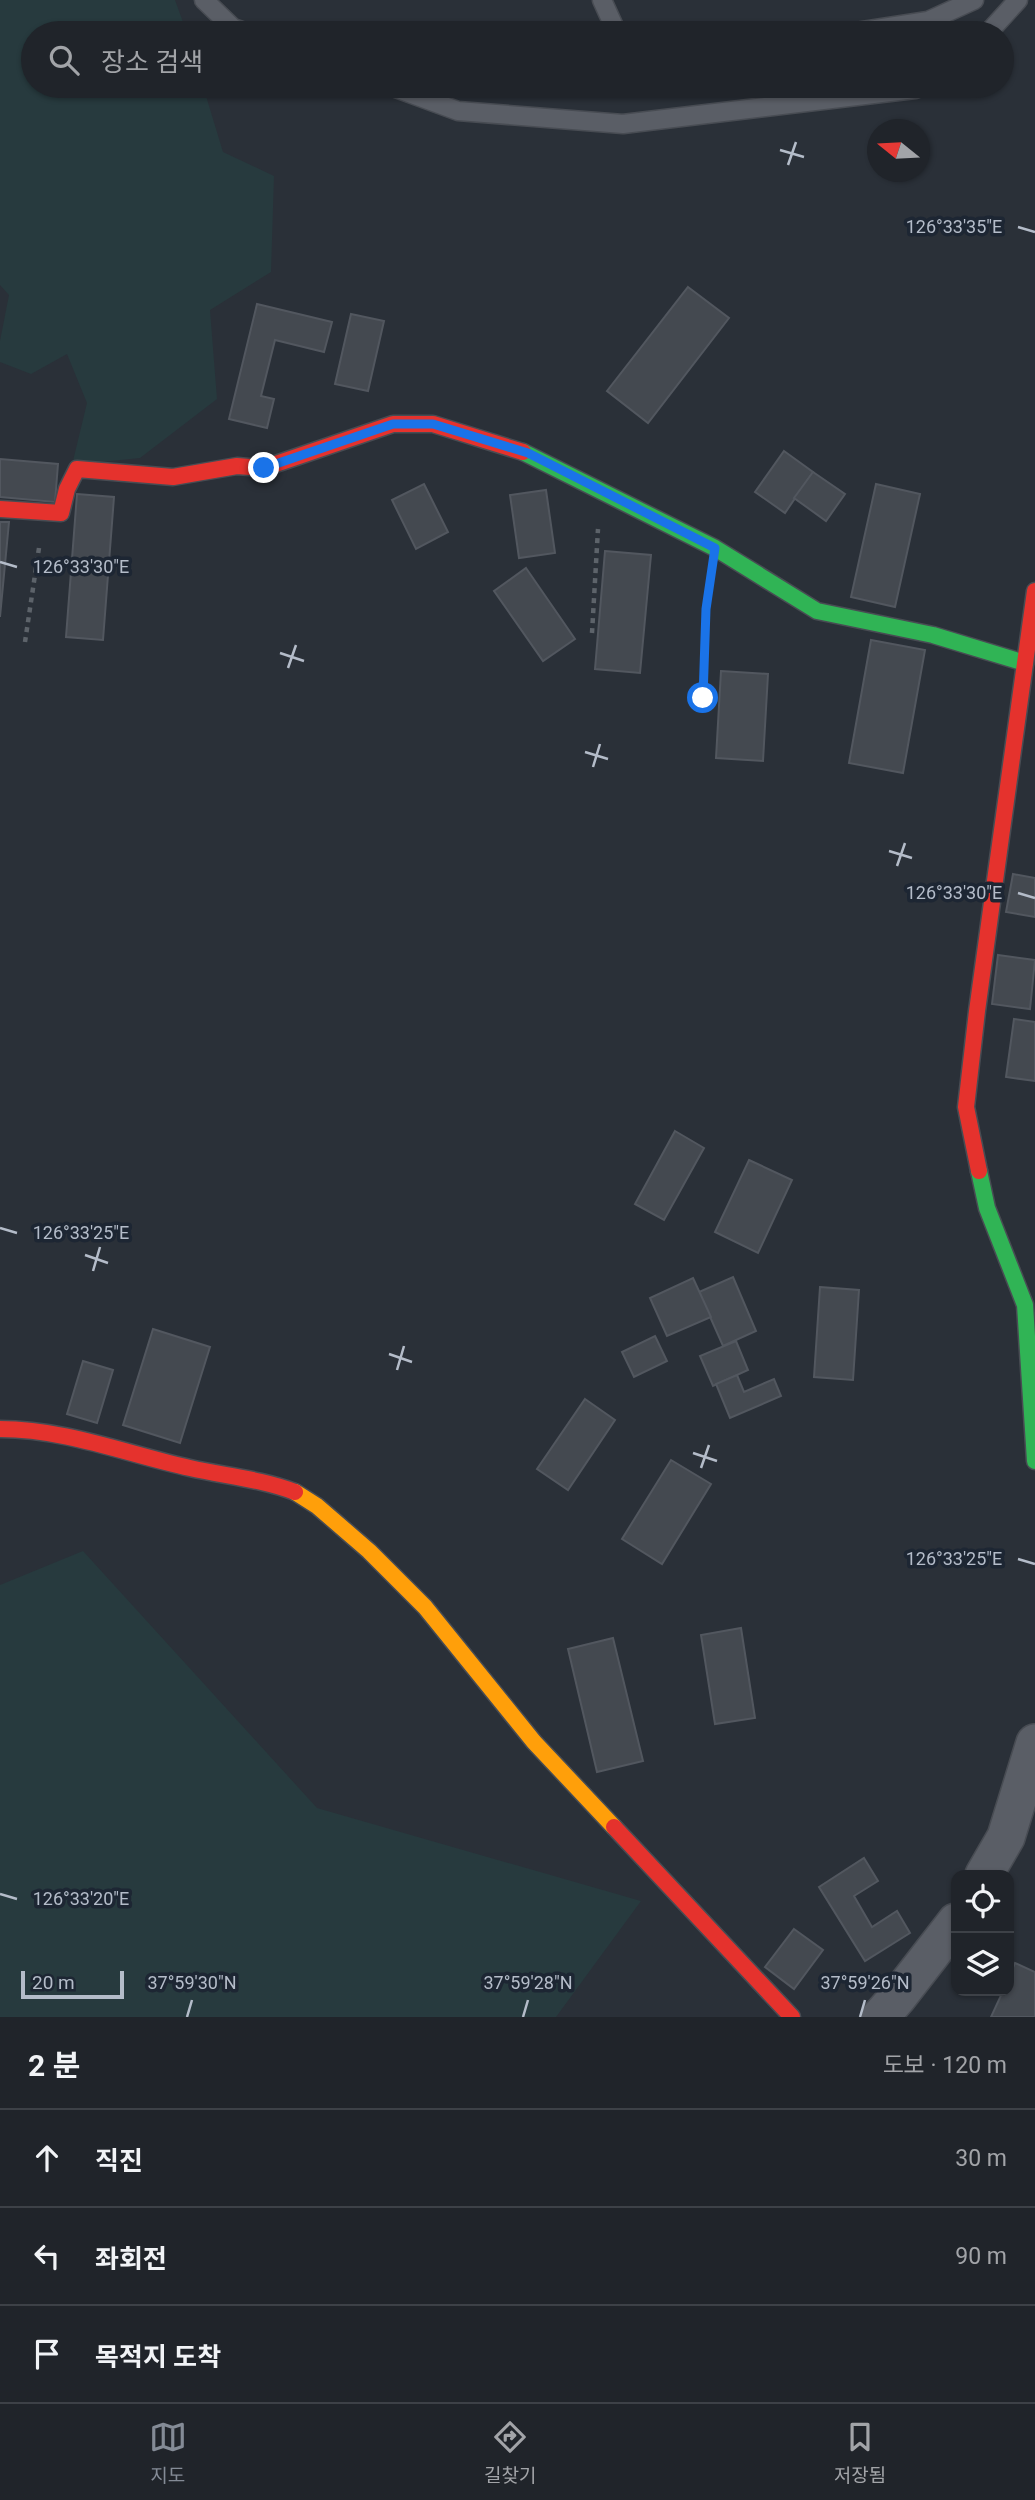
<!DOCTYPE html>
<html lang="ko">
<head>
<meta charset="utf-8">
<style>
	body { margin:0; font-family:Roboto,"Noto Sans KR",sans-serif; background:#282c32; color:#f1f3f6 }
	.controls { position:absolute; right:21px; bottom:21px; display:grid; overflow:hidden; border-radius:14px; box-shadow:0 2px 5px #0004 }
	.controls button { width:63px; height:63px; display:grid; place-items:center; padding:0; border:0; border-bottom:2px solid #3d4147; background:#20242a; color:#f1f3f6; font:35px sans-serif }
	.compass { position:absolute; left:867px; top:119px; width:63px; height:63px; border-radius:50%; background:#20242a; box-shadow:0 2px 5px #0004; rotate:288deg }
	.scale { position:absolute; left:21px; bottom:18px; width:103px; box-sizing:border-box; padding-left:7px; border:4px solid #b4bcc9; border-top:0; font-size:19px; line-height:24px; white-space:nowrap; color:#b4bcc9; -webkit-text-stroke:5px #1d2633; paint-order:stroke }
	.stop { position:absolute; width:21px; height:21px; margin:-16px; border:5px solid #1a73e8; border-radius:50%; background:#fff }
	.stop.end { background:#1a73e8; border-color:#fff; box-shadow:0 2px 7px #0008 }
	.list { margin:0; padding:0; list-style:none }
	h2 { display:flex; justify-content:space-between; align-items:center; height:91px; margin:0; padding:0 28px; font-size:30px }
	h2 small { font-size:23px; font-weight:400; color:#a2a4a8 }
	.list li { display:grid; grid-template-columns:46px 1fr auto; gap:21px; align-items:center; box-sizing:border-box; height:98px; padding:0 28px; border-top:2px solid #3d4147 }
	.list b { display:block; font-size:26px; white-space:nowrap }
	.list em { font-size:23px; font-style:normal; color:#a2a4a8 }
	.icon { flex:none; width:38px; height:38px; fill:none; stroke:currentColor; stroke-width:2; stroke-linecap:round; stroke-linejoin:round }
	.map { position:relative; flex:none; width:1035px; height:2017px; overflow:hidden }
	.search { position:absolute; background:#20242a; box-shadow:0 2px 5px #0004; left:21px; right:21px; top:21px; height:77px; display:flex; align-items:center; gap:18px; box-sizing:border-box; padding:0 24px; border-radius:38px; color:#a2a4a8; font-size:26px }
	.sheet { height:385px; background:#20242a }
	nav { display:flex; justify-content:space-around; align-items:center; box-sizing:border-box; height:98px; border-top:2px solid #3d4147; background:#20242a; font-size:19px; color:#a2a4a8 }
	nav a { display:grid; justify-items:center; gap:4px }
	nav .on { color:#848b96 }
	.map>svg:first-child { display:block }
</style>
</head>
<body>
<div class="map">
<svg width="1035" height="2017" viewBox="0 0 1035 2017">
	<rect width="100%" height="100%" fill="#2a3038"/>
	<g fill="#273a3e">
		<polygon points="0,0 175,0 187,33 33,33 33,86 203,86 223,152 274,176 271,272 210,310 217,399 140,458 72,465 87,403 67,354 31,374 0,362 0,341 9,295 0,285"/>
		<polygon points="83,1551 317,1808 641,1901 556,2017 0,2017 0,1585"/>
	</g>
	<g fill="#444950" stroke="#52575f" stroke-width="2">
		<polygon points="688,287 729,318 648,423 607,391"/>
		<polygon points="257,304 332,322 324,352 275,340 261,396 274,399 267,428 229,419"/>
		<polygon points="351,314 384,321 368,391 335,384"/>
		<polygon points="784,451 813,472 785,513 755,492"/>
		<polygon points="0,459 58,464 55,502 0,497"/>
		<polygon points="813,472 845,494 826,521 794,498"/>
		<polygon points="424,484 448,532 416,549 392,500"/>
		<polygon points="876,484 920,494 895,607 851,597"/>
		<polygon points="546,490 555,553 519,558 510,495"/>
		<polygon points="77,494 114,497 103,640 66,637"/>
		<polygon points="0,522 9,522 0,617"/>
		<polygon points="605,551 651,555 640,673 595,669"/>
		<polygon points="526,568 575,639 543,661 494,591"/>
		<polygon points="871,640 925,650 903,773 849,763"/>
		<polygon points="721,671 768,674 763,761 716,758"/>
		<polygon points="1013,874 1035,878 1035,917 1006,912"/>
		<polygon points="998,955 1035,960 1030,1009 992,1004"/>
		<polygon points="1014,1019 1035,1022 1035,1081 1006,1077"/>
		<polygon points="675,1131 704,1148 664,1220 635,1204"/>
		<polygon points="749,1160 792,1180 758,1253 715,1232"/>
		<polygon points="733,1277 756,1331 723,1346 699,1292"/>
		<polygon points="693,1278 711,1317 667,1336 650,1298"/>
		<polygon points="820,1287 859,1290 853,1380 814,1377"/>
		<polygon points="153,1329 210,1347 180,1443 123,1425"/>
		<polygon points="655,1336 667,1361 634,1377 622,1352"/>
		<polygon points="736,1341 748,1370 713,1386 700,1356"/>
		<polygon points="83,1361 113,1370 97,1423 67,1414"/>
		<polygon points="737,1375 744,1392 774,1379 781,1396 730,1418 716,1384"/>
		<polygon points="585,1399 615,1420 568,1490 537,1469"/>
		<polygon points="671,1460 711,1484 662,1564 622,1539"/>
		<polygon points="741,1628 755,1718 715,1724 701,1635"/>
		<polygon points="613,1638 643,1761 597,1772 568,1649"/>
		<polygon points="864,1858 878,1881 854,1896 872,1927 897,1911 910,1933 865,1961 819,1887"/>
		<polygon points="794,1929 823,1950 794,1989 765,1967"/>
		<polygon points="1015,1963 1035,1972 1035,2017 991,2017 1003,1991 1009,1991 1009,1977"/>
	</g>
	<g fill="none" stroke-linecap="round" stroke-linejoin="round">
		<g stroke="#484c53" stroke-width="21">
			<g id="lane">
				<polyline points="204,0 233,28 247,33"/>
				<polyline points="602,0 617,33"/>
				<polyline points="850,33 928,21 974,0"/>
				<polyline points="988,33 1018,0"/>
				<polyline points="390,86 458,111 623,124 915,89 922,86"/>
			</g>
		</g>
		<g stroke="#484c53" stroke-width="40">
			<g id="street">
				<polyline points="984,1875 1006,1837 1035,1743"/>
				<polyline points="880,2017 897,1998 956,1922"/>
			</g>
		</g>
		<g stroke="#484c53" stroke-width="19">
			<g id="fast">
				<polyline points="523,452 715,548 817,611 933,635 1025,663"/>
				<polyline points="979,1171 987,1208 1025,1305 1035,1461"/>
			</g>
		</g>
		<g stroke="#484c53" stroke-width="19">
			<polyline id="slow" points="295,1492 317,1506 369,1551 425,1607 534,1742 614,1827"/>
		</g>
		<g stroke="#484c53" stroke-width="19">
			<g id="jam">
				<polyline points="0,509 61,513 67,489 77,469 173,477 237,466 264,468 393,424 433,424 523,452"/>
				<polyline points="979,1171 966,1107 977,1011 1035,591"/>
				<path d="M0,1429c65,0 127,25 190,39 35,8 71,11 105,24"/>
				<polyline points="614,1827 792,2017"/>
			</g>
		</g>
		<g stroke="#5d636a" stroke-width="4.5" stroke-dasharray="5 5" stroke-linecap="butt">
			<polyline points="592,633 598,529"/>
			<polyline points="25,642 39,548"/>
			<polyline points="703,698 706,609 710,587"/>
		</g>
		<use href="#lane" stroke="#5a5e66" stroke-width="18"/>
		<use href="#street" stroke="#5a5e66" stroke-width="37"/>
		<use href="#fast" stroke="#30b455" stroke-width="16"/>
		<use href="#slow" stroke="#ff9f0a" stroke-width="16"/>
		<use href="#jam" stroke="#e5322d" stroke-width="16"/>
	</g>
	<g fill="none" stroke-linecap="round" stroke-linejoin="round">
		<polyline stroke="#1a73e8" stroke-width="9" points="264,468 393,424 433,424 528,453 715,548 706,609 703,698"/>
	</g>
	<path fill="none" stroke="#b4bcc9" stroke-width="2.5" d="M780,150l24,7M788,165l8,-23M1018,227l17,5M0,562l17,5M280,653l24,8M288,668l8,-23M585,752l23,7M593,767l7,-23M889,851l23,7M897,866l8,-23M1018,893l17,5M0,1228l17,5M85,1255l23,8M93,1271l7,-24M389,1354l23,8M397,1370l7,-24M693,1453l24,8M701,1468l8,-23M1018,1559l17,5M0,1894l17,5M187,2017l5,-17M523,2017l5,-17M860,2017l5,-17"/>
	<g font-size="18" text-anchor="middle" fill="#b4bcc9" stroke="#1d2633" stroke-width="7" stroke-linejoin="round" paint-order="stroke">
		<text x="954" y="233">126°33'35"E</text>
		<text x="81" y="573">126°33'30"E</text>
		<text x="954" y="899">126°33'30"E</text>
		<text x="81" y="1239">126°33'25"E</text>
		<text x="954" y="1565">126°33'25"E</text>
		<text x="81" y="1905">126°33'20"E</text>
		<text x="192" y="1989">37°59'30"N</text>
		<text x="528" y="1989">37°59'28"N</text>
		<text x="865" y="1989">37°59'26"N</text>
	</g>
</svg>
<div class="controls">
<button><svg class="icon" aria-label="locate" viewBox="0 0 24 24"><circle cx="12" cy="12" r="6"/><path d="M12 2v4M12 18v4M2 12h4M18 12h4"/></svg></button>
<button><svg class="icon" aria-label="layers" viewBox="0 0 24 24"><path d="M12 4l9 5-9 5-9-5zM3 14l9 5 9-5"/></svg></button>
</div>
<svg class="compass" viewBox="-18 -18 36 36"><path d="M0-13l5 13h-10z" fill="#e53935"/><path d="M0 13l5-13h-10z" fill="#a2a4a8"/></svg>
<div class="scale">20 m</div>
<div class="stop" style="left:703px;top:698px"></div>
<div class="stop end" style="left:264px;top:468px"></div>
<div class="search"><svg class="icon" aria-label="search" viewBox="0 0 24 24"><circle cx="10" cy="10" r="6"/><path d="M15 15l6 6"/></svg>장소 검색</div>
</div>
<section class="sheet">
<h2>2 분<small>도보 · 120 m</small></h2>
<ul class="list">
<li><svg class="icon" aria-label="ahead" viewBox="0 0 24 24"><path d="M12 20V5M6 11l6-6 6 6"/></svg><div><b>직진</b></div><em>30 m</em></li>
<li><svg class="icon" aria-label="left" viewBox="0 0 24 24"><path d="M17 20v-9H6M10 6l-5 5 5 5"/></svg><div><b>좌회전</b></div><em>90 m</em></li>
<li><svg class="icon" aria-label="arrive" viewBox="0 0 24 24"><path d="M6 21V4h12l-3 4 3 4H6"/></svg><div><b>목적지 도착</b></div></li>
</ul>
</section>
<nav>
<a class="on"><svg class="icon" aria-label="map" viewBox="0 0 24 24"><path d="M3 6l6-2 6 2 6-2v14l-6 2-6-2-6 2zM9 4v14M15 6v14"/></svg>지도</a>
<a><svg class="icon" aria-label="directions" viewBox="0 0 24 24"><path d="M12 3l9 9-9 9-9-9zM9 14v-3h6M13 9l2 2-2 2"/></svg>길찾기</a>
<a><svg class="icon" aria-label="saved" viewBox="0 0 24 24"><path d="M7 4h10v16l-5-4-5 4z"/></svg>저장됨</a>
</nav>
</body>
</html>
